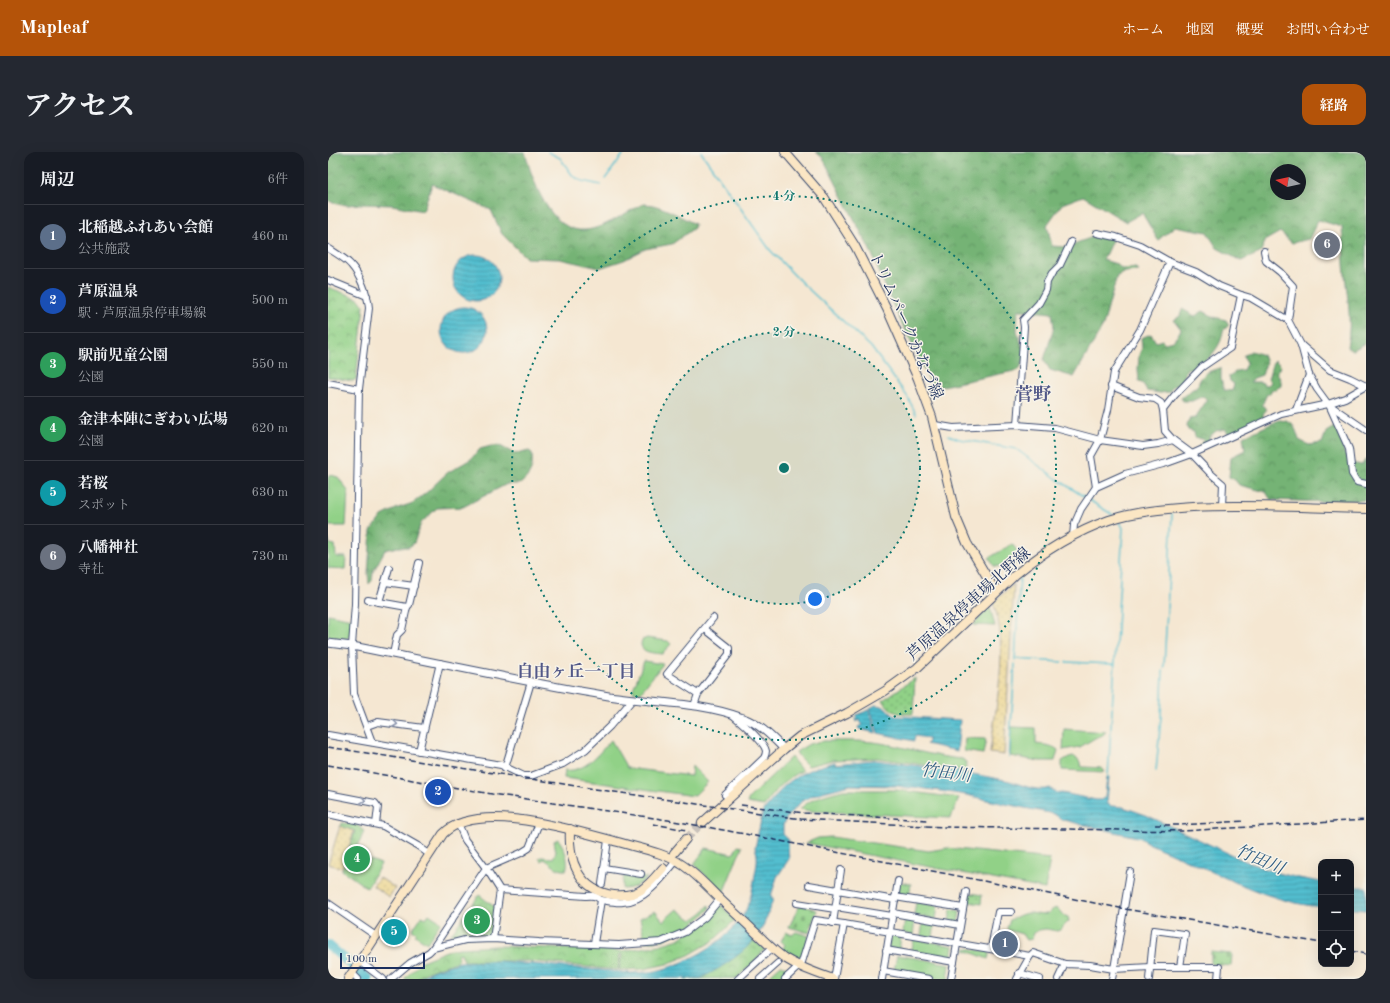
<!DOCTYPE html>
<html lang="ja">
<head>
<meta charset="utf-8">
<style>
	body { margin:0; font-family:"Old Standard TT","Noto Serif JP",serif; background:#242831; color:#f1f3f6 }
	.controls { position:absolute; right:12px; bottom:12px; display:grid; overflow:hidden; border-radius:8px; box-shadow:0 4px 16px #0002 }
	.controls button { width:36px; height:36px; display:grid; place-items:center; padding:0; border:0; border-bottom:1px solid #363941; background:#171b24; color:#f1f3f6; font:20px sans-serif }
	.compass { position:absolute; left:942px; top:12px; width:36px; height:36px; border-radius:50%; background:#171b24; box-shadow:0 4px 16px #0002; rotate:279deg }
	.scale { position:absolute; left:12px; bottom:10px; width:85px; box-sizing:border-box; padding-left:4px; border:2px solid #1b2f5e; border-top:0; font-size:11px; line-height:14px; white-space:nowrap; color:#1b2f5e; -webkit-text-stroke:3px #f7f3e8; paint-order:stroke }
	.you { position:absolute; left:487px; top:447px; width:14px; height:14px; margin:-10px; border:3px solid #fff; border-radius:50%; background:#1a73e8; box-shadow:0 0 0 6px #1a73e833 }
	.badge { display:grid; place-items:center; width:26px; height:26px; border-radius:50%; background:#b45309; color:#fff; font-size:13px; font-weight:700 }
	.pin { position:absolute; translate:-50% -50%; border:2px solid #fff; box-shadow:0 1px 4px #0006 }
	.list { margin:0; padding:0; list-style:none }
	h2 { display:flex; justify-content:space-between; align-items:center; height:52px; margin:0; padding:0 16px; font-size:17px }
	h2 small { font-size:13px; font-weight:400; color:#9ea1a6 }
	.list li { display:grid; grid-template-columns:26px 1fr auto; gap:12px; align-items:center; box-sizing:border-box; height:64px; padding:0 16px; border-top:1px solid #363941 }
	.list b { display:block; font-size:15px; white-space:nowrap }
	.list p { margin:0; font-size:13px; white-space:nowrap; color:#9ea1a6 }
	.list em { font-size:13px; font-style:normal; color:#9ea1a6 }
	.icon { flex:none; width:22px; height:22px; fill:none; stroke:currentColor; stroke-width:2; stroke-linecap:round; stroke-linejoin:round }
	.map { position:relative; flex:none; width:1038px; height:827px; overflow:hidden; border-radius:12px }
	header { display:flex; align-items:center; gap:24px; box-sizing:border-box; height:56px; padding:0 20px; background:#b45309; color:#fff }
	header strong { font-size:19px }
	nav { display:flex; gap:22px; margin-inline-start:auto; font-size:14px }
	.intro { display:flex; align-items:center; justify-content:space-between; box-sizing:border-box; height:96px; padding:0 24px }
	h1 { margin:0; font-size:28px }
	.button { padding:10px 18px; border-radius:12px; background:#b45309; color:#fff; font-size:14px; font-weight:700 }
	main { display:flex; gap:24px; padding:0 24px }
	aside { flex:1; background:#171b24; border-radius:12px; box-shadow:0 4px 16px #0002 }
	.map>svg:first-child { display:block }
</style>
</head>
<body>
<header>
<strong>Mapleaf</strong>
<nav><a>ホーム</a><a>地図</a><a>概要</a><a>お問い合わせ</a></nav>
</header>
<div class="intro"><h1>アクセス</h1><a class="button">経路</a></div>
<main>
<aside>
<h2>周辺<small>6件</small></h2>
<ul class="list">
<li><span class="badge" style="background:#5c6f8a">1</span><div><b>北稲越ふれあい会館</b><p>公共施設</p></div><em>460 m</em></li>
<li><span class="badge" style="background:#1a4fb4">2</span><div><b>芦原温泉</b><p>駅 · 芦原温泉停車場線</p></div><em>500 m</em></li>
<li><span class="badge" style="background:#2e9e5b">3</span><div><b>駅前児童公園</b><p>公園</p></div><em>550 m</em></li>
<li><span class="badge" style="background:#2e9e5b">4</span><div><b>金津本陣にぎわい広場</b><p>公園</p></div><em>620 m</em></li>
<li><span class="badge" style="background:#0f9aa8">5</span><div><b>若桜</b><p>スポット</p></div><em>630 m</em></li>
<li><span class="badge" style="background:#6b7280">6</span><div><b>八幡神社</b><p>寺社</p></div><em>730 m</em></li>
</ul>
</aside>
<div class="map">
<svg width="1038" height="827" viewBox="0 0 1038 827">
	<defs>
		<pattern id="forest-crowns" width="20" height="18" patternUnits="userSpaceOnUse"><rect width="20" height="18" fill="#74b374"/><path d="M2 6a3 3 0 1 1 6 0M12 15a3 3 0 1 1 6 0" fill="none" stroke="#5e9262"/></pattern>
		<pattern id="sand-dots" width="8" height="8" patternUnits="userSpaceOnUse"><rect width="8" height="8" fill="#eeda9e"/><path d="M2 2h.1M6 6h.1" fill="none" stroke="#ccbb8a" stroke-width="1.8" stroke-linecap="round"/></pattern>
		<pattern id="cemetery-stones" width="16" height="16" patternUnits="userSpaceOnUse"><rect width="16" height="16" fill="#91d187"/><path d="M2 7V4a2 2 0 0 1 4 0v3zM10 15v-3a2 2 0 0 1 4 0v3z" fill="#76aa72"/></pattern>
		<pattern id="park-crowns" width="20" height="18" patternUnits="userSpaceOnUse"><rect width="20" height="18" fill="#91d187"/><path d="M2 6a3 3 0 1 1 6 0M12 15a3 3 0 1 1 6 0" fill="none" stroke="#76aa72"/></pattern>
		<pattern id="garden-dots" width="8" height="8" patternUnits="userSpaceOnUse"><rect width="8" height="8" fill="#91d187"/><path d="M2 2h.1M6 6h.1" fill="none" stroke="#76aa72" stroke-width="1.8" stroke-linecap="round"/></pattern>
		<pattern id="water-rules" width="6" height="5" patternUnits="userSpaceOnUse"><rect width="6" height="5" fill="#53becf"/><path d="M0 2.5h6" fill="none" stroke="#449bab"/></pattern>
	</defs>
	<rect width="100%" height="100%" fill="#f7f3e8"/>
	<filter id="ink" filterUnits="userSpaceOnUse"><feTurbulence type="fractalNoise" baseFrequency=".025" numOctaves="2"/><feDisplacementMap in="SourceGraphic" scale="8" xChannelSelector="R" yChannelSelector="G"/><feConvolveMatrix kernelMatrix="1 2 1 2 8 2 1 2 1" color-interpolation-filters="sRGB"/></filter>
	<filter id="wash" filterUnits="userSpaceOnUse"><feTurbulence type="fractalNoise" baseFrequency=".012" numOctaves="4" result="noise"/><feDisplacementMap in="SourceGraphic" scale="16" xChannelSelector="R" yChannelSelector="G"/><feGaussianBlur stdDeviation="0.9" result="paint"/><feColorMatrix in="noise" values="0 0 0 0 0 0 0 0 0 0 0 0 0 0 0 0 0 1.4 0 .05"/><feComposite in="paint" operator="in"/></filter>
	<g filter="url(#wash)">
		<rect width="100%" height="100%" fill="#f5e7d2"/>
		<g fill="#91d187" stroke="#568072">
			<polygon points="2,323 10,325 20,339 18,374 0,374 0,326"/>
			<polygon points="0,387 2,392 7,393 8,405 18,405 17,417 0,416"/>
			<polygon points="684,392 693,404 684,415 666,414 661,406"/>
			<polygon points="662,455 667,474 645,473"/>
			<polygon points="0,462 24,467 22,484 18,487 0,484"/>
			<path d="M319,486l21,3 3,3 -9,10c-8,-1 -25,-1 -20,-14z"/>
			<polygon points="316,509 335,512 312,541 305,539 305,537"/>
			<path d="M683,575l25,1v16c8,1 16,1 22,6l-3,11h-16l-29,-5z"/>
			<polygon points="736,577 778,580 775,583 767,586 752,595 735,598"/>
			<polygon points="637,586 658,587 655,602 636,599"/>
			<path d="M283,588l16,28 64,8 1,-10 16,16 -14,14 -130,-18 1,-8c20,3 34,-17 46,-30z"/>
			<path d="M496,589c21,0 42,-1 62,3 26,5 50,13 76,15l5,3 -2,9 -88,-13 -44,2 -25,6 -9,-9 -3,-5 13,-8z"/>
			<polygon points="745,604 751,608 753,614 755,615 774,616 777,620 734,618 734,609 741,605"/>
			<path d="M463,605l11,14c-16,6 -28,22 -38,35l-17,-3 2,-5z"/>
			<path d="M515,638h53l63,8 -8,20 -141,-7 -10,-2c12,-12 28,-15 43,-19z"/>
			<polygon points="503,685 601,699 619,696 722,707 717,737 478,691 490,686"/>
			<path d="M230,687c6,7 12,22 8,31 -10,1 -14,-7 -22,-11l-3,2 -2,-3 2,-1 12,1 3,-6 -2,-11z"/>
			<polygon points="410,694 414,695 395,741 366,712 378,696 405,702"/>
			<path d="M296,722l23,4c-7,7 -15,11 -25,11z"/>
			<polygon points="571,730 583,732 581,745 569,743"/>
			<polygon points="588,750 610,754 608,767 586,763"/>
			<polygon points="381,753 382,757 363,774 335,788 317,790 312,766 327,759 335,769 349,757 364,768 375,760"/>
			<path d="M729,756l6,7 5,2 1,4 -9,9 -3,1 -11,-2 -7,1 -5,3 -2,6 -6,1 -4,-6 -14,-4 -1,-2 3,-8c6,-3 13,-7 19,-7 6,0 11,3 17,1 4,-1 5,-5 11,-6z"/>
			<polygon points="623,757 632,759 630,771 621,769"/>
			<polygon points="101,762 113,770 99,791 87,783 89,781 84,778 94,764 98,766"/>
			<polygon points="577,766 587,767 585,783 575,781"/>
			<polygon points="595,769 607,771 605,786 593,784"/>
			<polygon points="458,780 464,783 468,780 481,784 471,810 461,805 454,797 457,793 453,789"/>
			<polygon points="563,783 573,785 571,798 560,796"/>
			<polygon points="586,787 626,794 624,808 583,801"/>
			<polygon points="638,796 662,800 660,807 637,798"/>
			<polygon points="569,803 622,812 620,827 613,827 566,819"/>
			<polygon points="453,813 462,816 462,819 454,827 446,827 442,823"/>
		</g>
		<g fill="url(#forest-crowns)" stroke="#487169" fill-rule="evenodd">
			<path d="M0,0h197c7,27 25,82 61,78 9,-1 18,-5 26,-9 6,-3 29,-17 32,-17 16,0 37,13 51,20l-1,4 -22,16 -27,5 -21,11 -25,8 -39,-9 -34,-1 -24,-24 -11,-24 -59,-26 -9,27 -31,-6 -29,-1 -16,1 -14,-2 -5,-3z"/>
			<path d="M488,0h550v191l-13,7 -6,-3c6,-28 -1,-55 -3,-83 -1,-12 -1,-25 -2,-37l-24,-7 -9,19 -17,4 -12,-11 -14,8 -6,13 -19,8 -24,-13 -10,-16 -32,-6 -17,14 -16,-27 -16,9 -43,-26 -21,8 -15,21 5,21 13,1 28,-10 20,1 -10,22 14,4 4,5 15,-1 3,3 -13,1 -9,4 -14,50 -29,51 -24,-7 -6,-10 10,-33 -2,-14 -34,-3 -1,21 9,25 -7,14 -86,18 -41,-85 -20,-49 -49,-96zM948,18h24v24h-24z"/>
			<path d="M854,157l13,7 8,-5 11,6 12,3 3,5 -6,6c-1,14 -12,26 -23,35l-3,-1 -3,5 -7,-2 -6,17 -8,1 -4,6 -9,1 -13,-2 -3,-6 -5,-4 -1,-12 1,-14 3,-6 -1,-11 10,-4 5,8 6,-2 3,3 8,-2 5,-6 3,-6 -7,-9 6,-4z"/>
			<path d="M923,199l12,4 3,8 -4,12 -8,3 -4,4h11l4,3h3l3,-3 -3,-3 4,-14 3,-5 6,6 -4,7 4,8v5l-5,3 -4,1 -2,4h-3l-5,11 5,4 -4,5 1,5 -34,16 -5,-6 -9,2 -7,6 1,4 -3,4 -8,1 1,-2 4,-4 -9,-3 -1,-5 -6,-2 -1,-4 2,-7 6,-1 12,-18 -4,-4 -11,5h-9l-2,-3 17,-13c3,-12 13,-15 23,-17v11l3,11 8,1 2,-7 -4,-3 -1,-5 8,-5 6,-1 4,-8 -4,-6z"/>
			<path d="M951,268c15,1 16,7 20,20l10,5 13,-2 4,-11 10,-6 9,28 6,9 11,2 4,-7v42l-34,2 -61,-2 -5,-8 -27,-7 -4,-5 -6,-3 2,-20 14,-7 -2,-13z"/>
			<path d="M163,294h9l15,8 14,-3 3,2c1,15 0,21 -12,31h-13l-44,23 -26,1 -16,15 -7,20 -5,4h-12l-12,3 -12,22 -1,9 -3,3 -1,-11 3,-42 11,-15 16,-8 15,-5 14,-11 20,-19 24,-14 9,-10z"/>
		</g>
		<g fill="url(#sand-dots)" stroke="#84847e">
			<path d="M686,432l-10,171 -14,-2c5,-43 20,-109 3,-150z"/>
			<polygon points="12,674 26,679 14,716 0,712"/>
			<polygon points="51,725 67,736 61,745 45,734"/>
		</g>
		<g fill="url(#cemetery-stones)" stroke="#568072">
			<polygon points="472,753 489,758 481,781 461,775"/>
			<polygon points="883,800 904,802 903,814 883,812"/>
		</g>
		<g fill="url(#park-crowns)" stroke="#568072">
			<polygon points="0,135 31,147 36,154 28,227 25,229 0,225"/>
			<polygon points="14,671 29,673 36,679 27,702 53,712 39,736 14,718 27,679 13,674"/>
			<polygon points="151,743 168,756 164,785 136,785 123,782"/>
			<polygon points="392,752 407,768 385,789 361,803 339,812 316,817 291,818 294,802 292,802 290,818 201,809 136,809 133,801 130,802 130,809 99,820 89,827 76,827 94,809 121,798 131,796 169,794 294,799 331,793 351,787 378,767"/>
			<polygon points="426,789 437,797 425,811 409,826 357,827 392,811"/>
		</g>
		<g fill="url(#garden-dots)" stroke="#568072">
			<path d="M587,526l-2,36c-16,0 -21,0 -30,-14z"/>
			<polygon points="642,741 654,743 653,752 640,750"/>
		</g>
		<g fill="url(#water-rules)" stroke="#377696">
			<circle cx="148" cy="126" r="23"/>
			<circle cx="136" cy="178" r="23"/>
			<polygon points="548,553 557,555 566,564 632,568 629,599 598,592 600,590 600,586 587,584 586,589 550,581 542,556"/>
			<polygon points="541,558 548,581 531,577 530,575 534,573 532,568 528,570 527,567 530,565 528,563"/>
			<path d="M546,608l52,7 22,5 2,-2c18,3 37,7 55,10 15,3 30,13 45,8l7,5h5l34,7h5l4,-3 2,-20 2,-1 -2,27 4,3 12,1 23,8 99,46c7,2 13,6 21,8 17,6 36,10 55,13v25c-56,-5 -111,-38 -162,-59l-11,-5 -7,-5 -78,-18 -9,-6 -58,-12 -29,-7 -54,-8 -4,1 -11,-2 -48,-1 -31,8 -17,8 -15,16 -4,8v9l6,6 -1,8 1,11 -12,18 -6,19 2,3c-3,9 -6,19 -10,27 -10,22 -41,42 -62,52l-282,1 13,-8 28,-9 39,-1 133,12c8,-1 16,0 24,-2 31,-7 75,-31 90,-61 4,-9 6,-19 8,-29 1,-10 6,-23 1,-33l8,-37 22,-26 14,-10 15,-7 21,-6v2z"/>
			<polygon points="1023,735 1038,735 1038,758 1023,757"/>
		</g>
		<g fill="none" stroke-linecap="round" stroke-linejoin="round">
			<g stroke="#53becf" stroke-width="1.5">
				<polyline points="220,0 232,6 245,24 254,29 273,33"/>
				<polyline points="373,0 442,98 474,131 543,195 579,244 588,262"/>
				<polyline points="277,27 297,0"/>
				<polyline points="621,283 631,287 688,297 729,327 758,346"/>
				<polyline points="761,348 785,363"/>
				<polyline points="714,408 729,398"/>
				<polyline points="687,507 734,510"/>
				<polyline points="687,508 692,424 700,418"/>
				<polyline points="738,510 786,512"/>
				<polyline points="836,515 844,362"/>
				<polyline points="681,605 687,512"/>
				<polyline points="828,619 833,565 835,519"/>
				<polyline points="780,625 795,376 791,368"/>
			</g>
			<polyline stroke="#53becf" stroke-width="10" points="0,793 40,827"/>
		</g>
	</g>
	<g filter="url(#ink)">
		<g fill="none" stroke-linecap="round" stroke-linejoin="round">
			<polyline stroke="#c9c2bb" stroke-width="8" stroke-dasharray="8 4" stroke-linecap="butt" points="358,687 374,671"/>
			<g stroke="#3c4b6f" stroke-width="8">
				<g id="minor">
					<polyline points="769,81 788,85 812,93 842,110 868,120 891,134 913,143 923,146 960,168 973,193 1002,218 1022,226 1038,234"/>
					<path d="M0,96c7,5 17,10 23,17 9,10 17,30 18,43l-10,81 -4,215 -3,42 2,48 18,48"/>
					<polyline points="936,99 938,109 952,120 965,134 960,168"/>
					<polyline points="0,128 39,144"/>
					<polyline points="973,193 981,223 989,237 1000,252 1038,278"/>
					<polyline points="0,231 31,237"/>
					<polyline points="783,234 811,245 827,247 833,251 835,258 837,279 845,288 864,302 882,321 895,332 894,354"/>
					<polyline points="1002,255 1021,297 1024,322 1029,330 1038,332"/>
					<polyline points="835,258 846,244 874,215 902,196 913,143"/>
					<polyline points="968,258 981,223"/>
					<polyline points="607,273 625,276 689,273 727,276 772,288 815,294 830,292 845,288"/>
					<polyline points="689,273 696,175 695,168 711,151 718,138 719,130 724,121 732,113 743,90"/>
					<polyline points="768,335 763,304 772,288 780,258 786,220 812,178 842,110"/>
					<polyline points="745,384 746,373 753,357 768,335 797,322 839,311 864,302 953,262 1000,252 1017,246 1038,234"/>
					<polyline points="61,416 51,450 79,455 74,478 69,483 65,502"/>
					<polyline points="57,430 86,434"/>
					<polyline points="40,448 51,450"/>
					<polyline points="79,455 81,453 91,411"/>
					<polyline points="370,542 401,502 401,496 377,477"/>
					<polyline points="366,554 370,542 339,522 385,466"/>
					<polyline points="39,574 50,570 96,576"/>
					<polyline points="0,583 173,613 196,624 203,624 235,612 257,598 282,574 305,547"/>
					<polyline points="91,599 112,511"/>
					<polyline points="177,616 203,530"/>
					<polyline points="0,642 47,651 50,655 48,672"/>
					<path d="M397,643l39,-37c1,-2 2,-5 2,-7 -1,-9 -26,-30 -33,-36"/>
					<polyline points="0,662 55,674 90,694 101,702"/>
					<path d="M211,671l-10,25 -8,5 -35,15 14,22 86,6c7,-1 10,0 15,4l-7,43"/>
					<polyline points="276,716 313,722"/>
					<polyline points="274,732 280,688"/>
					<polyline points="481,733 567,748"/>
					<polyline points="567,745 635,756"/>
					<path d="M273,748c7,1 15,3 22,2 22,0 41,-26 53,-41"/>
					<polyline points="0,751 48,784"/>
					<polyline points="469,751 507,757"/>
					<polyline points="508,755 564,764"/>
					<polyline points="565,761 632,773"/>
					<polyline points="505,771 513,718"/>
					<polyline points="165,787 172,738"/>
					<polyline points="105,796 137,788 165,787 211,790 291,793 333,790 357,780 377,765 392,747"/>
					<polyline points="663,796 670,760 683,760"/>
					<polyline points="558,798 626,810"/>
					<polyline points="702,804 705,801 737,812"/>
					<polyline points="31,809 55,827"/>
					<polyline points="852,815 857,782"/>
					<polyline points="555,819 601,827"/>
					<polyline points="24,821 30,827"/>
					<polyline points="691,821 712,827"/>
					<polyline points="63,827 82,811 101,800 105,796 158,716 137,688 130,671"/>
					<polyline points="410,827 444,796"/>
					<polyline points="432,827 450,811"/>
					<polyline points="457,827 471,814 474,810 487,768 516,772"/>
					<polyline points="506,827 516,772 702,804 689,827"/>
					<polyline points="554,827 570,729"/>
					<polyline points="623,827 638,740"/>
					<polyline points="730,827 737,812 762,813 786,817 802,720"/>
					<polyline points="784,827 786,817 822,815 891,815 890,827"/>
					<polyline points="821,827 826,778 855,782"/>
				</g>
			</g>
			<g stroke="#3c4b6f" stroke-width="9">
				<path id="tertiary" d="M0,491l24,3c83,16 167,35 251,49 46,8 95,6 140,23 17,6 29,19 41,31"/>
			</g>
			<g stroke="#3c4b6f" stroke-width="10">
				<g id="secondary">
					<polyline points="457,0 496,45 527,94 559,157 590,227 604,265 628,365 639,391 668,440"/>
					<path d="M374,671l82,-74 16,-13 47,-23 38,-22 32,-23 98,-93c28,-23 60,-43 94,-55 27,-9 56,-11 84,-13 58,-3 115,1 173,2"/>
					<path d="M242,677c-2,32 9,62 44,66 10,1 19,0 27,-5 9,-6 15,-14 22,-22"/>
					<polyline points="346,701 358,687"/>
					<path d="M20,827l95,-145c35,-35 133,-3 175,8 20,6 45,10 63,22 13,8 24,20 36,32 12,12 25,23 37,35 10,9 19,19 29,26 15,10 33,16 50,22"/>
				</g>
			</g>
			<use href="#minor" stroke="#fff" stroke-width="6"/>
			<use href="#tertiary" stroke="#fff" stroke-width="7"/>
			<use href="#secondary" stroke="#fbe6c4" stroke-width="8"/>
			<g stroke="#1b2f5e" stroke-width="1.5" stroke-dasharray="6 3" stroke-linecap="butt">
				<polyline points="0,595 280,639 473,667 616,675 854,679 1038,668"/>
				<polyline points="0,613 164,642 340,668 417,682 797,757 993,791"/>
				<polyline points="413,653 476,661 599,668"/>
				<polyline points="325,672 359,678"/>
				<polyline points="827,673 852,673 916,669"/>
				<polyline points="1023,799 1038,802"/>
			</g>
		</g>
		<defs><path id="oneway-chevron" d="M-2-3.5L2.5 0L-2 3.5" fill="none" stroke-width="1.6" stroke-linecap="round" stroke-linejoin="round"/></defs>
		<g stroke="#8d97ae">
			<use href="#oneway-chevron" transform="translate(67 572) rotate(7)"/>
			<use href="#oneway-chevron" transform="translate(35 648) rotate(10)"/>
		</g>
	</g>
	<circle cx="456" cy="316" r="136" fill="#0f766e" fill-opacity=".12"/>
	<g fill="none" stroke="#0f766e" stroke-width="2" stroke-dasharray="2 4">
		<circle cx="456" cy="316" r="136"/>
		<circle cx="456" cy="316" r="272"/>
	</g>
	<g text-anchor="middle" stroke-width="3" stroke-linejoin="round" paint-order="stroke">
		<g font-size="16" fill="#1b2f5e" stroke="#f7f3e8">
			<text transform="translate(579 173) rotate(66)" y="6">トリムパークかなづ線</text>
			<text transform="translate(640 451) rotate(-42)" y="6">芦原温泉停車場北野線</text>
		</g>
		<g font-size="17" font-weight="bold" fill="#525888" stroke="#f7f3e8">
			<text x="248" y="525">自由ヶ丘一丁目</text>
		</g>
		<g font-size="17" font-style="italic" fill="#2c5a80" stroke="#f7f3e8">
			<text transform="translate(618 620) rotate(7)" y="6">竹田川</text>
			<text transform="translate(932 707) rotate(23)" y="6">竹田川</text>
		</g>
		<g font-size="18" font-weight="bold" fill="#525888" stroke="#f7f3e8">
			<text x="705" y="248">菅野</text>
		</g>
	</g>
	<circle cx="456" cy="316" r="6" fill="#0f766e" stroke="#f7f3e8" stroke-width="2"/>
	<g font-size="12" text-anchor="middle" font-weight="bold" fill="#0f766e" stroke="#f7f3e8" stroke-width="3" stroke-linejoin="round" paint-order="stroke">
		<text x="456" y="48">4 分</text>
		<text x="456" y="184">2 分</text>
	</g>
</svg>
<div class="controls">
<button>+</button>
<button>−</button>
<button><svg class="icon" aria-label="locate" viewBox="0 0 24 24"><circle cx="12" cy="12" r="6"/><path d="M12 2v4M12 18v4M2 12h4M18 12h4"/></svg></button>
</div>
<svg class="compass" viewBox="-18 -18 36 36"><path d="M0-13l5 13h-10z" fill="#e53935"/><path d="M0 13l5-13h-10z" fill="#9ea1a6"/></svg>
<div class="scale">100 m</div>
<div class="you"></div>
<div class="pin badge" style="left:677px;top:792px;background:#5c6f8a">1</div>
<div class="pin badge" style="left:110px;top:640px;background:#1a4fb4">2</div>
<div class="pin badge" style="left:149px;top:769px;background:#2e9e5b">3</div>
<div class="pin badge" style="left:29px;top:707px;background:#2e9e5b">4</div>
<div class="pin badge" style="left:66px;top:780px;background:#0f9aa8">5</div>
<div class="pin badge" style="left:999px;top:93px;background:#6b7280">6</div>
</div>
</main>
</body>
</html>
